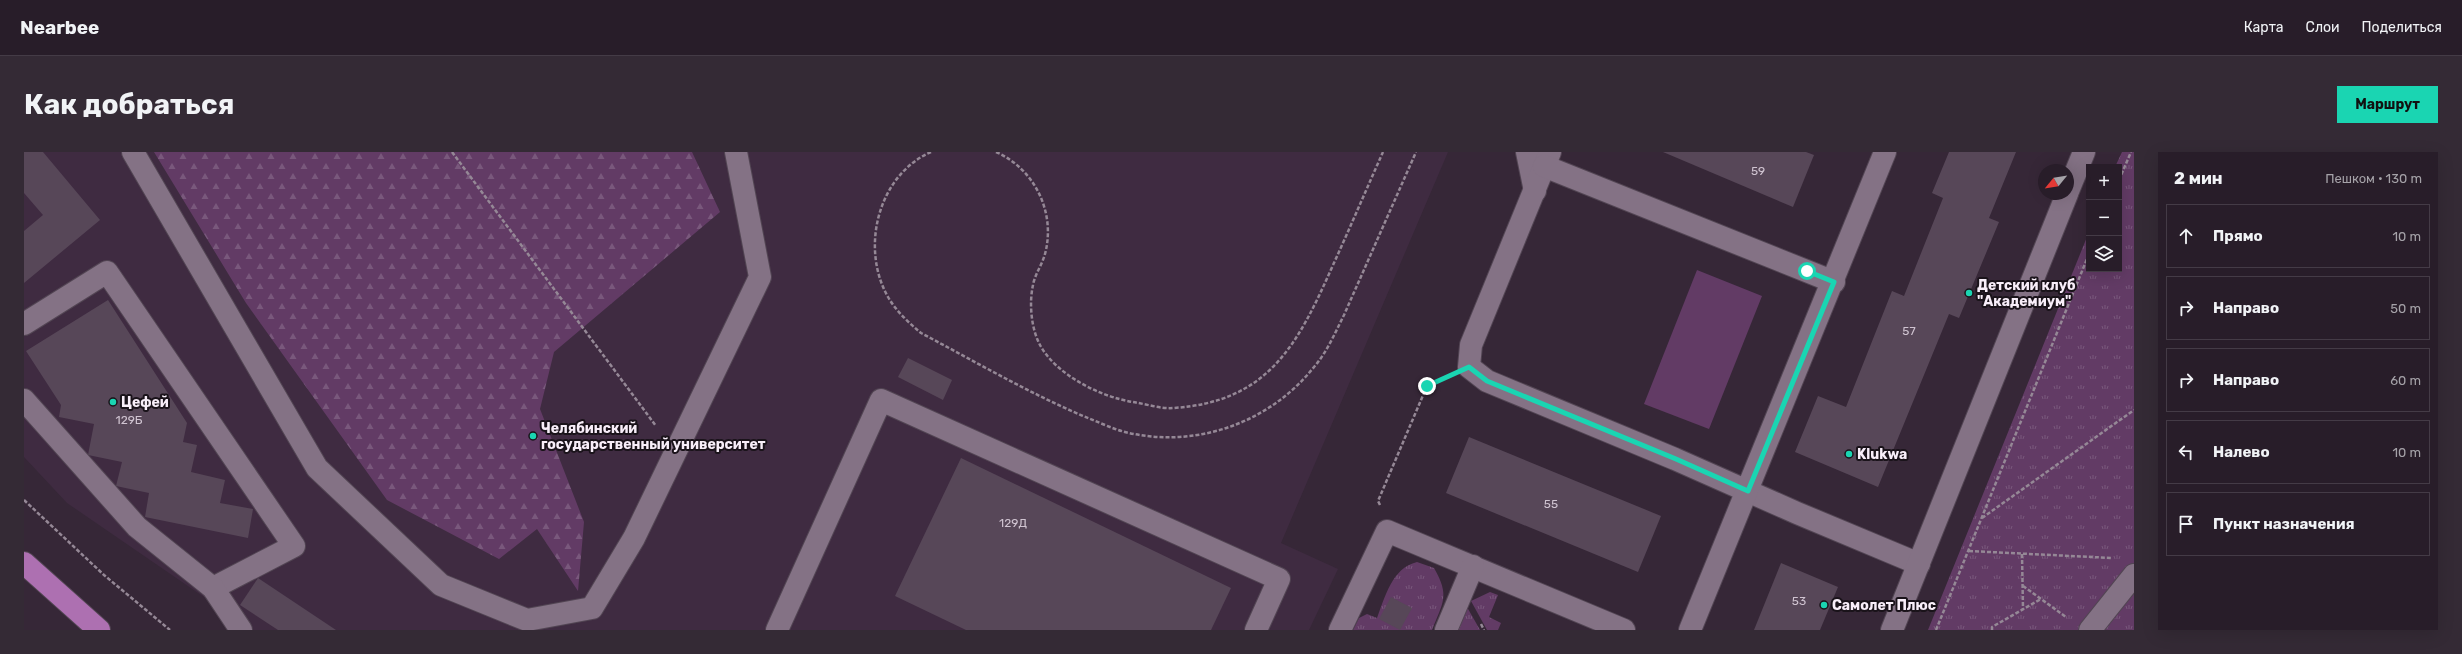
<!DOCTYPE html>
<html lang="ru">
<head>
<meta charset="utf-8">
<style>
	body { margin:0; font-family:Rubik,sans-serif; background:#342a35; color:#f1f3f6 }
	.controls { position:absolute; right:12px; top:12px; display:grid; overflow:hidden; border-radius:0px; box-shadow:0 4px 16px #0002 }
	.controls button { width:36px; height:36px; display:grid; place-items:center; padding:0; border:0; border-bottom:1px solid #443b46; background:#281d29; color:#f1f3f6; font:20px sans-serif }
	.compass { position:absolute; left:2014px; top:12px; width:36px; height:36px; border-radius:50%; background:#281d29; box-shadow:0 4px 16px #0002; rotate:240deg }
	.stop { position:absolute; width:12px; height:12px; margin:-9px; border:3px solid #1ad5b2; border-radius:50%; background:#fff }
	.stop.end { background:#1ad5b2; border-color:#fff; box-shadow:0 1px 4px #0008 }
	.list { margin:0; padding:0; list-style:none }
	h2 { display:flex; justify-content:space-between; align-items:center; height:52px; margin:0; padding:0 16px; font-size:17px }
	h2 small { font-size:13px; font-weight:400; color:#a5a2a8 }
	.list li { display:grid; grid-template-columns:26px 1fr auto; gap:12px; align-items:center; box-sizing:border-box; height:64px; margin:0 8px 8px; padding:0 8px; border:1px solid #443b46; border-radius:0px }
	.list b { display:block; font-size:15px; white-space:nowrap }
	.list em { font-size:13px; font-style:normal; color:#a5a2a8 }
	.icon { flex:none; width:22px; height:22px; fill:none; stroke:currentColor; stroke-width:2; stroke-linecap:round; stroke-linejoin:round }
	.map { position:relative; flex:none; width:2110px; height:478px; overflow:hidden; border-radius:0px }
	header { display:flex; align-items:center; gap:24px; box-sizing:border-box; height:56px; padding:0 20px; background:#281d29; border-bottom:1px solid #443b46 }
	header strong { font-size:19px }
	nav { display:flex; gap:22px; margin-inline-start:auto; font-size:14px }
	.intro { display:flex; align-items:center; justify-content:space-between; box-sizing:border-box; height:96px; padding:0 24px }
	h1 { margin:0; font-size:28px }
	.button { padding:10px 18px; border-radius:0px; background:#1ad5b2; color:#111; font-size:14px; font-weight:700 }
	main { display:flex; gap:24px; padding:0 24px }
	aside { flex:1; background:#281d29; border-radius:0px; box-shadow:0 4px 16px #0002 }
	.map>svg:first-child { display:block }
</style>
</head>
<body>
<header>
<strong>Nearbee</strong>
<nav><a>Карта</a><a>Слои</a><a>Поделиться</a></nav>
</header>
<div class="intro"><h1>Как добраться</h1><a class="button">Маршрут</a></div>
<main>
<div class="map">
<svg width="2110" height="478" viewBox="0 0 2110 478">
	<defs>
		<pattern id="grass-tufts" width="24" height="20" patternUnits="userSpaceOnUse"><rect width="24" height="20" fill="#623b65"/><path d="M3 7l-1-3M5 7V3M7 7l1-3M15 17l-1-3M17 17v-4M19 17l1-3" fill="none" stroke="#79587c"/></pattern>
		<pattern id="forest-firs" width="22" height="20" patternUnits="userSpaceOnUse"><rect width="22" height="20" fill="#623b65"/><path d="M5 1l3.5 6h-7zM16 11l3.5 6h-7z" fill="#79587c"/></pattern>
	</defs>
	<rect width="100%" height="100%" fill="#362737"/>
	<polygon fill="#3f2b41" points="0,0 1424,0 1257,391 1314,417 1285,478 228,478 43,351 0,305"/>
	<g fill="url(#grass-tufts)">
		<polygon points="2098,0 2110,0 2110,478 1904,478 2065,80 2065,117 2095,117 2095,15 2091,15"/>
		<path d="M1393,410l17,6c16,28 9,34 -2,62h-79l6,-12 8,-4 10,4c8,-21 15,-50 40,-56z"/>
		<polygon points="1466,440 1474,443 1465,465 1477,471 1474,478 1463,478 1447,449"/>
		<polygon points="1443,455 1456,478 1434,478"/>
	</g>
	<polygon fill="url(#forest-firs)" points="130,0 668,0 696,60 530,200 516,257 560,370 554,439 513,377 475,407 363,348 222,151"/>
	<polygon fill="#623b65" points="1673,118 1738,144 1685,277 1620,252"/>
	<g fill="#574758">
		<polygon points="0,0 19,0 76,68 0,131 0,79 19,63 0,41"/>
		<polygon points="1639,0 1782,0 1790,3 1769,55"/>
		<polygon points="1925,0 1992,0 1965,66 1975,70 1935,166 1925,162 1854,335 1771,300 1794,244 1822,255 1868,139 1880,144 1919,46 1908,41"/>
		<polygon points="84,148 163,271 159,290 173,293 167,320 201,328 196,351 229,357 224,386 121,365 125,341 92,334 98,310 64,303 70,272 35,265 37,253 2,199"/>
		<polygon points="884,206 928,228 919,248 874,225"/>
		<polygon points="1445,285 1637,364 1614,420 1422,341"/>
		<polygon points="937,306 1207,436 1187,478 942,478 871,444"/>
		<polygon points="1757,411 1814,435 1796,478 1730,478"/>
		<polygon points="234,426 312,478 254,478 216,453"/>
		<polygon points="1367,445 1388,456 1376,478 1355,467"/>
	</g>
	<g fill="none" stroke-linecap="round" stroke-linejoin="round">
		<g stroke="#524553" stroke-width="24">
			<g id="minor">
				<polyline points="109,0 293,316 417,433 503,468 568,456 610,386 736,125 712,0"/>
				<polyline points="1503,0 1511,39"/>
				<polyline points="1526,0 1447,193 1445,215 1463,229 1651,307 1773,361 1895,412"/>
				<polyline points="1520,14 1810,130"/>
				<polyline points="2044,39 2060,0"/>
				<polyline points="0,172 83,120 270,394 189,436"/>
				<polyline points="0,248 113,375 189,436 217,478"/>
				<polyline points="753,478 857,248 1255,427 1232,478"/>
				<polyline points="1316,478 1363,379 1600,478"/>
				<polyline points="1422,478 1449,414"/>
				<polyline points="1666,478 1861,0"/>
				<polyline points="1868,478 2043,42"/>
				<polyline points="2066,478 2110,423"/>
			</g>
		</g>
		<g stroke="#524553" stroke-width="24">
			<polyline id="major" points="0,411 75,478"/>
		</g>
		<g stroke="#958896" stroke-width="2.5" stroke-dasharray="4 2" stroke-linecap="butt">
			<polyline points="428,0 632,274"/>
			<path d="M907,0c-53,23 -71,96 -43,145 8,14 21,26 33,36 53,28 106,59 162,83 16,6 33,15 51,18 67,13 137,-13 180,-67 13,-15 21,-34 30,-52l72,-163"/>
			<path d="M972,0c39,17 60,61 49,102 -3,11 -10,20 -12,31 -4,18 -2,43 7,60 16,30 61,52 93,57 13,2 28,7 40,6 96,-6 125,-64 160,-143 17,-37 33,-75 50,-113"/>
			<polyline points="2095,28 2107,0"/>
			<polyline points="0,348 80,423 146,478"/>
			<polyline points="1356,353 1354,349 1403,234 1419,226"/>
			<polyline points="1958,366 2110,258"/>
			<polyline points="1945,399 2088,406"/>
			<polyline points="1998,402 1999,457"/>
			<polyline points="1999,434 2042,465"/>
			<polyline points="1457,472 1460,478"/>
			<polyline points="1912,478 2065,102"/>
			<polyline points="1968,478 1968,475 2017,447"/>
		</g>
		<use href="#minor" stroke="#847285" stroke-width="22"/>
		<use href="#major" stroke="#ad70b1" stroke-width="22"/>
	</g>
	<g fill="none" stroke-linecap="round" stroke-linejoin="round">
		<polyline stroke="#1ad5b2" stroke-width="5" points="1403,234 1445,215 1463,229 1652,307 1724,339 1810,130 1783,119"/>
	</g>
	<g fill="#1ad5b2" stroke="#1a131a" stroke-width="1.5">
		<circle cx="1945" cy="141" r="4"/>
		<circle cx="89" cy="250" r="4"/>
		<circle cx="509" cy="284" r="4"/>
		<circle cx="1825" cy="302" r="4"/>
		<circle cx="1800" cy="453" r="4"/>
	</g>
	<g text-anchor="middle" stroke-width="4" stroke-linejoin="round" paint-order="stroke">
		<g font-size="12" fill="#d0c4d1">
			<text x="1734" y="23">59</text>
			<text x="1885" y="183">57</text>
			<text x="105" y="272">129Б</text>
			<text x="1527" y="356">55</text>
			<text x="989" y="375">129Д</text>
			<text x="1775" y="453">53</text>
		</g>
		<g font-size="14" font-weight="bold" fill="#f8eef9" stroke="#1a131a" text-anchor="start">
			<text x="1953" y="138">Детский клуб<tspan x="1953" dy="16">"Академиум"</tspan></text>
			<text x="97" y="255">Цефей</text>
			<text x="517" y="281">Челябинский<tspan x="517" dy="16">государственный университет</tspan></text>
			<text x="1833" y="307">Klukwa</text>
			<text x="1808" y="458">Самолет Плюс</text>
		</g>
	</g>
</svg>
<div class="controls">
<button>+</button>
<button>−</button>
<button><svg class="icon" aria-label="layers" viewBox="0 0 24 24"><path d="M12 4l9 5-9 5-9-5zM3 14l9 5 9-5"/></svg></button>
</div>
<svg class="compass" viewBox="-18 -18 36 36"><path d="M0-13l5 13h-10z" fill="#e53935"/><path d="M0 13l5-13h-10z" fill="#a5a2a8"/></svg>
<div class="stop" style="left:1783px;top:119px"></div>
<div class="stop end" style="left:1403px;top:234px"></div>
</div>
<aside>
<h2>2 мин<small>Пешком · 130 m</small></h2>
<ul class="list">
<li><svg class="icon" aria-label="ahead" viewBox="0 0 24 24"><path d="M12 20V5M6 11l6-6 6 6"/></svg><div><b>Прямо</b></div><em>10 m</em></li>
<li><svg class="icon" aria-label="right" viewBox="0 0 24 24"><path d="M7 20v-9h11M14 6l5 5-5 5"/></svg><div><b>Направо</b></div><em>50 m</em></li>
<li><svg class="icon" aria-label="right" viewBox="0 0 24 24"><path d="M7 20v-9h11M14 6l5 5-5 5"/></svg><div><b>Направо</b></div><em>60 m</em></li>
<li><svg class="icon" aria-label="left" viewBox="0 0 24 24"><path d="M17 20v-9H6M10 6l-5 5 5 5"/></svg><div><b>Налево</b></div><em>10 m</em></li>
<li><svg class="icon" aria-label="arrive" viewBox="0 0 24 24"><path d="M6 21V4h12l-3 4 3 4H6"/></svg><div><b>Пункт назначения</b></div></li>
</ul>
</aside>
</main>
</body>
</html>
